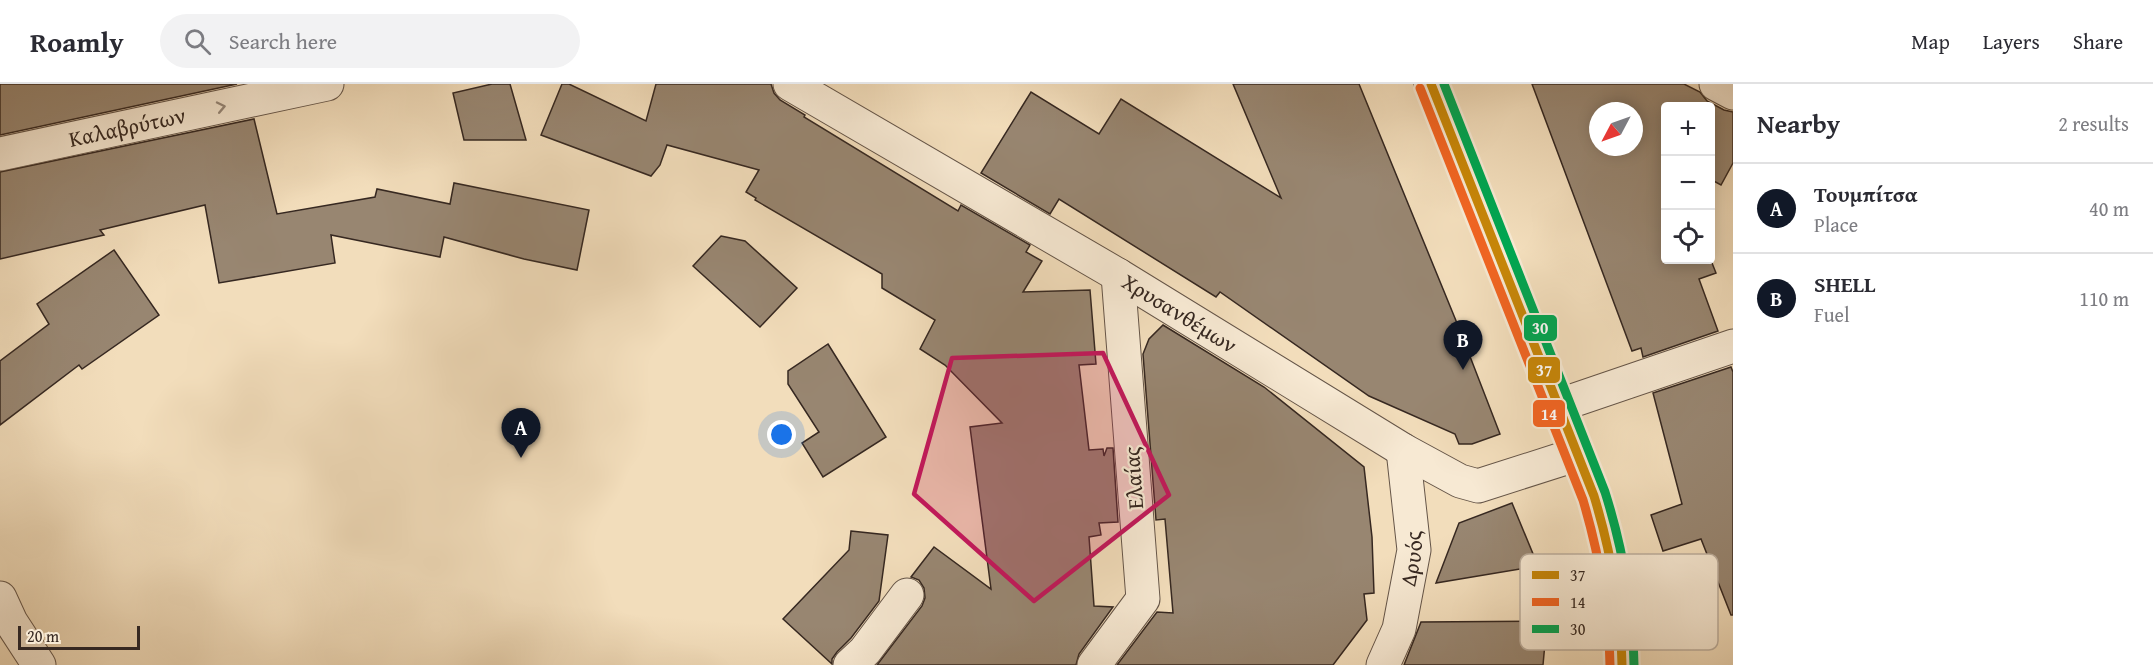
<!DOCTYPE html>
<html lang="en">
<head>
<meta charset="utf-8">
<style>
	body { margin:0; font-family:"Gentium Book Plus",serif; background:#f2f2f3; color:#2b2b33 }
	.controls { position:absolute; right:18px; top:18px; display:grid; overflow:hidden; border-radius:6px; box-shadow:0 3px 15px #0003 }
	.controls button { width:54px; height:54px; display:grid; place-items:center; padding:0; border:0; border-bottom:2px solid #e1e1e2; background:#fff; color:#2b2b33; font:30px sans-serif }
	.compass { position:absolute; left:1589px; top:18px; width:54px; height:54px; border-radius:50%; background:#fff; box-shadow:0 3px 15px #0003; rotate:229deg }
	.scale { position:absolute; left:18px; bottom:15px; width:122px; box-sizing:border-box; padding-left:6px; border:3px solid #362821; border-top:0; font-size:16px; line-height:21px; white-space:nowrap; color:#362821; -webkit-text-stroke:4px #f7e9d3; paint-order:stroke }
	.you { position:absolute; left:782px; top:351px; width:21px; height:21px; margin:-15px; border:4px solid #fff; border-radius:50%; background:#1a73e8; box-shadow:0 0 0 9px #1a73e833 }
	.badge { display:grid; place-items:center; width:39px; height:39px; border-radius:50%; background:#111827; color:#fff; font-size:20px; font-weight:700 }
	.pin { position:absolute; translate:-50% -50px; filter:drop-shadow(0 2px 3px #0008) }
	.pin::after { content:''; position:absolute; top:32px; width:21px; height:18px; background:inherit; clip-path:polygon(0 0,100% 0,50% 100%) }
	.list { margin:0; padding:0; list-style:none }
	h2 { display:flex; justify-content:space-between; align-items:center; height:78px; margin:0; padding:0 24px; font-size:26px }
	h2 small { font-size:20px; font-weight:400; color:#7c7c81 }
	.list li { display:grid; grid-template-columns:39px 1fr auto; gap:18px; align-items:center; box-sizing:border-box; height:90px; padding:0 24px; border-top:2px solid #e1e1e2 }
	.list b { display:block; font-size:22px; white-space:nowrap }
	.list p { margin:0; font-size:20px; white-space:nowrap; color:#7c7c81 }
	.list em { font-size:20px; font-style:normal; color:#7c7c81 }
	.icon { flex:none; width:33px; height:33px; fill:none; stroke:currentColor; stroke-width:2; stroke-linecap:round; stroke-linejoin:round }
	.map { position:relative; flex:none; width:1733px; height:581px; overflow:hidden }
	header { display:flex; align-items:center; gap:36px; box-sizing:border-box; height:84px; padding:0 30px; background:#fff; border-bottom:2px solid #e1e1e2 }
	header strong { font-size:28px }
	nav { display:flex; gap:33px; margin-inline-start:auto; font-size:21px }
	.search { width:420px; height:54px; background:#f2f2f3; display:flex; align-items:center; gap:15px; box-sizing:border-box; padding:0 21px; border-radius:33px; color:#7c7c81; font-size:22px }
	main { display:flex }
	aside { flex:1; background:#fff }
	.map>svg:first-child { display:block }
</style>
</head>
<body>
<header>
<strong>Roamly</strong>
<div class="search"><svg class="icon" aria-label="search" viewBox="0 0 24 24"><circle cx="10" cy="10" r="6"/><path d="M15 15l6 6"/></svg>Search here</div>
<nav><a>Map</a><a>Layers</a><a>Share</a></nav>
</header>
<main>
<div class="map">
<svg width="1733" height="581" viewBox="0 0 1733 581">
	<rect width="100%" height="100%" fill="#f2ddbb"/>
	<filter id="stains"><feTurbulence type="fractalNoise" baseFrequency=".00333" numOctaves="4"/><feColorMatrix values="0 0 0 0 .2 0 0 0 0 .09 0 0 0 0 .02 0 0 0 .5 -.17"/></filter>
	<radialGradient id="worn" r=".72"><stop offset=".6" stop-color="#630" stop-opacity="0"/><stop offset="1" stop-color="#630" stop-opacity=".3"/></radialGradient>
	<g fill="#988671" stroke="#362821" stroke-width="1.5" fill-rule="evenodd">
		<polygon points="0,0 237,0 0,51"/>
		<polygon points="492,0 510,0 526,56 464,56 453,9"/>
		<polygon points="562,0 569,0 646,37 656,0 771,0 774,9 780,16 805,31 804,33 958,127 961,121 1030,161 1026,168 1042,177 1023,208 1090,206 1096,280 1079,281 1089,366 1103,365 1104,372 1107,364 1113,364 1118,438 1099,439 1101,451 1089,453 1094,522 1113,523 1079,570 1076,581 877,581 922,522 925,514 924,504 919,496 911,493 934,463 991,505 970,343 1002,339 945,281 920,265 935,236 882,204 882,190 755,116 756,114 746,108 759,86 667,61 660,81 651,92 541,51"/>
		<polygon points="1233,0 1359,0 1459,244 1500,350 1472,360 1459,360 1455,350 1369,312 1220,208 1216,213 1059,115 1050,130 981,89 1031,8 1099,50 1121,15 1281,114"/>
		<path d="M1532,0h152l16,8 7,9 17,9 9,2v51l-12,22 -11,-6v-73h-45v154l45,-2 6,15 -17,6 19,52 -75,26 -2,-9 -9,3zM1598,27h36v36h-36z"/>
		<polygon points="254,35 277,130 375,113 377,105 450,120 454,99 589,126 577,186 524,175 444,153 440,173 331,151 335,179 219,199 205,121 100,146 104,151 0,175 0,88"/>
		<polygon points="721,152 745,157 797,204 760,243 693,182"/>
		<polygon points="114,166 159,231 82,285 79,281 0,341 0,277 49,240 37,220"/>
		<polygon points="1163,241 1264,303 1364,383 1372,453 1374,509 1364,510 1367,536 1333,581 1117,581 1157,528 1173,529 1165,435 1156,436 1143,270 1149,255"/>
		<polygon points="828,260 886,353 823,393 802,359 819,348 788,300 788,287"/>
		<polygon points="1731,283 1733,288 1733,531 1731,531 1701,455 1663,467 1651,431 1682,420 1653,309"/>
		<polygon points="1512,419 1538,482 1436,499 1459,439"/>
		<polygon points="851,447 888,451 879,517 851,554 837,568 832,575 832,580 783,535 849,466"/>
		<polygon points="1547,537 1543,581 1404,581 1421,538"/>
	</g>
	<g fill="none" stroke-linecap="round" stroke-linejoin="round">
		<g stroke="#655548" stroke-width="35">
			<g id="minor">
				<path id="s1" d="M790,0l328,191 285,175 57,31 18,5 100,-32"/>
				<polyline points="1716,0 1733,9"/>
				<path id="s2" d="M0,70l327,-70"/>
				<polyline points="1560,321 1733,262"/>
				<polyline points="0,514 11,538 39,581"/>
				<polyline points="850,581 865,567 907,511"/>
				<polyline points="1094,581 1143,515 1118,191"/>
				<path id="s3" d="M1383,581l16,-36 15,-79 -11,-100"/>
			</g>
		</g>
		<g stroke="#362821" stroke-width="35">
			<path id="major" d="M1431,0l163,412c18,55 28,111 28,169"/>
		</g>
		<use href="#minor" stroke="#f7e9d3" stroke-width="33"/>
		<use href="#major" stroke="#f2ddbb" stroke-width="33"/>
		<g stroke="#f7e9d3" stroke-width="14">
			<path id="bus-1" d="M1431,0l163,412c17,56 27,111 28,169"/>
		</g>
		<g stroke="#f7e9d3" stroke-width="14">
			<path id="bus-2" d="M1420,4l163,412c16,54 26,108 27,165"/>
		</g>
		<g stroke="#f7e9d3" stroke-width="14">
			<path id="bus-3" d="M1444,0l161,408c18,57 28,113 29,173"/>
		</g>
		<use href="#bus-1" stroke="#c78608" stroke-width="9"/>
		<use href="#bus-2" stroke="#f26522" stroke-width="9"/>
		<use href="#bus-3" stroke="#00a651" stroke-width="9"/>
	</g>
	<defs><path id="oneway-chevron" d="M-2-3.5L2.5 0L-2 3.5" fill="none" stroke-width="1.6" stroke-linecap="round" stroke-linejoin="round" transform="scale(1.5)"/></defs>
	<use stroke="#96887a" href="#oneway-chevron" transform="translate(221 23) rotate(-12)"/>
	<path fill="#c2185b" fill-opacity="0.2" stroke="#c2185b" stroke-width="4.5" stroke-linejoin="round" d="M1103,269l66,142 -135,106 -120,-107 38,-136z"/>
	<g text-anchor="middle" stroke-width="4.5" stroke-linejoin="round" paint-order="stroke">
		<g font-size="22" fill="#362821" stroke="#f7e9d3">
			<text dy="8" stroke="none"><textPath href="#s2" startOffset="130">Καλαβρύτων</textPath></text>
			<text dy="8" stroke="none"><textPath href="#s1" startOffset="452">Χρυσανθέμων</textPath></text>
			<text transform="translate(1133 394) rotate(-94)" y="8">Ελαίας</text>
			<text dy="8" stroke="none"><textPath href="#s3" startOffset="111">Δρυός</textPath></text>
		</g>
	</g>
	<rect x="1520" y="470" width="198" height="96" rx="9" fill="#f7e9d3" stroke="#bdaf9e" stroke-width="1.5"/>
	<rect x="1532" y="487" width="27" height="8" fill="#c78608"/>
	<rect x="1532" y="514" width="27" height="8" fill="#f26522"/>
	<rect x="1532" y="541" width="27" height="8" fill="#00a651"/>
	<g font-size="16" fill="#362821">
		<text x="1570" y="497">37</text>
		<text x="1570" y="524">14</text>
		<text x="1570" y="551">30</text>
	</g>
	<g stroke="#f7e9d3" stroke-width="2">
		<rect x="1523" y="230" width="35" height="28" rx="6" fill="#00a651"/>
		<rect x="1527" y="272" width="34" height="28" rx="6" fill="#c78608"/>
		<rect x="1532" y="315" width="34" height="29" rx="6" fill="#f26522"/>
	</g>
	<g font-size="16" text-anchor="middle" font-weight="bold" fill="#fff">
		<text x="1540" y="250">30</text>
		<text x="1544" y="292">37</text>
		<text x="1549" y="336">14</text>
	</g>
	<rect width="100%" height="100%" filter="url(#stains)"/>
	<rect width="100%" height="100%" fill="url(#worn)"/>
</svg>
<div class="controls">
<button>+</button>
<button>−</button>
<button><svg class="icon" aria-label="locate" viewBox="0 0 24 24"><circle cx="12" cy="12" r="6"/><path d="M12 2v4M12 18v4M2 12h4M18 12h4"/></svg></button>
</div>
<svg class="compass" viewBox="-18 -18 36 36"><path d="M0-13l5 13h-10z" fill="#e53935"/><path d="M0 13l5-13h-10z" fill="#7c7c81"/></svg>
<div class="scale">20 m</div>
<div class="you"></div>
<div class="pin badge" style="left:521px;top:374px">A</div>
<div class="pin badge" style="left:1463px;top:286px">B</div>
</div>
<aside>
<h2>Nearby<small>2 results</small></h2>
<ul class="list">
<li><span class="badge">A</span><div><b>Τουμπίτσα</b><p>Place</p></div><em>40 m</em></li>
<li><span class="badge">B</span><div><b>SHELL</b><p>Fuel</p></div><em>110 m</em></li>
</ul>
</aside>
</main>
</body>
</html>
